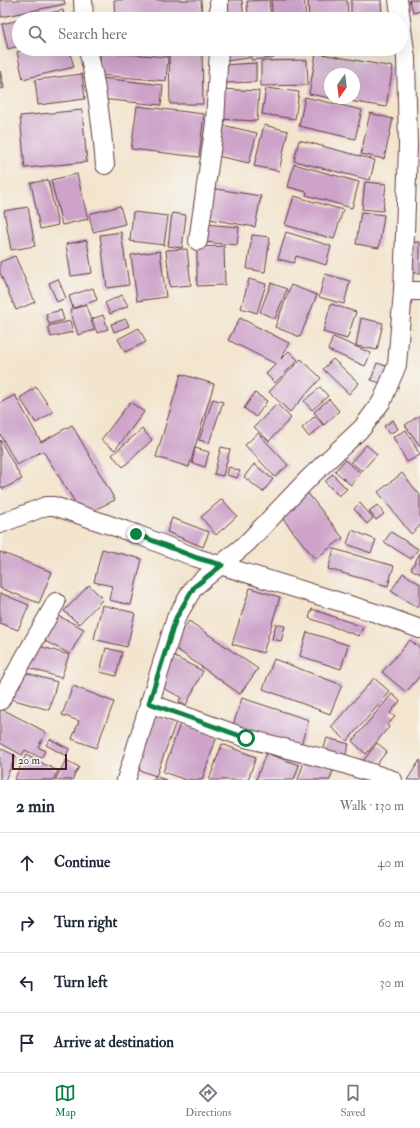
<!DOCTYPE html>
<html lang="en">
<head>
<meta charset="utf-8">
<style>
	body { margin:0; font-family:"IM FELL Double Pica",serif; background:#f6f6f7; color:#1f2937 }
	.compass { position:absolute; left:324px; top:68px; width:36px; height:36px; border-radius:50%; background:#fff; box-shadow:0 4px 16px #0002; rotate:194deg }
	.scale { position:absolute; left:12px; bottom:10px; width:55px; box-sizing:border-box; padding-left:4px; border:2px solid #4a1f2b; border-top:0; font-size:11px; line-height:14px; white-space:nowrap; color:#4a1f2b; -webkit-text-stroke:3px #f6f6f2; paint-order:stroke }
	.stop { position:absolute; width:12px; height:12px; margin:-9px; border:3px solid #0b8043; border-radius:50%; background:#fff }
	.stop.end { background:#0b8043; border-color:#fff; box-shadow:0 1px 4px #0008 }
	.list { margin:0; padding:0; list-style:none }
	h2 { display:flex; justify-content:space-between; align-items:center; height:52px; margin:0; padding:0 16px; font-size:17px }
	h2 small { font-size:13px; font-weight:400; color:#747a83 }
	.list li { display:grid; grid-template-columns:26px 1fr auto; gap:12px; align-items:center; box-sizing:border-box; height:60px; padding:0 16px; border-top:1px solid #e0e1e3 }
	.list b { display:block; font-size:15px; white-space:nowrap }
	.list em { font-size:13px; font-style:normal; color:#747a83 }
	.icon { flex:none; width:22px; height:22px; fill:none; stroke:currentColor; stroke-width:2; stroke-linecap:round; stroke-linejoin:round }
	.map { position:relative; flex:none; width:420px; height:780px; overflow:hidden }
	.search { position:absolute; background:#fff; box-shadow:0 4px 16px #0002; left:12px; right:12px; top:12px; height:44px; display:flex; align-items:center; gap:10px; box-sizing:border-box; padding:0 14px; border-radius:22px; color:#747a83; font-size:15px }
	.sheet { height:292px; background:#fff }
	nav { display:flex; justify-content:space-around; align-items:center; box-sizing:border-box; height:56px; border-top:1px solid #e0e1e3; background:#fff; font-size:11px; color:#747a83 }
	nav a { display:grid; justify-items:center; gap:2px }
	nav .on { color:#0b8043 }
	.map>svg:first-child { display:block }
</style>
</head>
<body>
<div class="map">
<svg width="420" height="780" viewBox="0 0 420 780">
	<rect width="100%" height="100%" fill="#f6f6f2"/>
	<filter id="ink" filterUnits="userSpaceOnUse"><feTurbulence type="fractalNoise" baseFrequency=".025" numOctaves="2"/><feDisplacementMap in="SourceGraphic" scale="8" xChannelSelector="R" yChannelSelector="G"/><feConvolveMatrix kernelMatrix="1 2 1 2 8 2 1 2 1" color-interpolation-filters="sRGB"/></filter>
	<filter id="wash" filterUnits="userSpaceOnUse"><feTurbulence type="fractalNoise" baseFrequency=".012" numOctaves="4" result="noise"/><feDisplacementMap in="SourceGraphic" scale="16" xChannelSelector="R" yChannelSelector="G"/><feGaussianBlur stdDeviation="0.9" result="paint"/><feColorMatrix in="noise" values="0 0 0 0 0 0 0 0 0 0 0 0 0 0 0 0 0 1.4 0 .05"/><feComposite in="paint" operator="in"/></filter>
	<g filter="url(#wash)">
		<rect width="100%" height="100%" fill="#f3e4cd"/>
		<g id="blocks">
			<g fill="#cda3c9">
				<polygon points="0,0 64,0 65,4 1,17"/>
				<polygon points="114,0 201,0 202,17 115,19"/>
				<polygon points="225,0 242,0 244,19 222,19"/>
				<polygon points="269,0 271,19 248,19 247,1"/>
				<polygon points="271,0 304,0 306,19 273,19"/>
				<polygon points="308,0 347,0 348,19 309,19"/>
				<polygon points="351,0 381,0 382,19 351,19"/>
				<polygon points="409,0 420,0 420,11 414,13"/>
				<polygon points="63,10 65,19 26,19 26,18"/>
				<polygon points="19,20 19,46 8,49 2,24"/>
				<polygon points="28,49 69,49 74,67 23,79 17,52"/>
				<polygon points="144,49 167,49 166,51 144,50"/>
				<polygon points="169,49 202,49 203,104 170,104"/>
				<polygon points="224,49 248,49 249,58 226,61"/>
				<polygon points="251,49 273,49 274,58 251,60"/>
				<polygon points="276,49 309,49 310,51 277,54"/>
				<polygon points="101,52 168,57 166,81 100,75"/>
				<polygon points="316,53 393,67 386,107 337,99 354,98 354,74 330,74 330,98 309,94"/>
				<polygon points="307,60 308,85 261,86 261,61"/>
				<polygon points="256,63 256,82 222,83 222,65"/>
				<polygon points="0,71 4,88 0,89"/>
				<polygon points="82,74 85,99 38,105 35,80"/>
				<polygon points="102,78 163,85 161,105 100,99"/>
				<polygon points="266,88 299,92 295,119 262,114"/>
				<polygon points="219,89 259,91 257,121 218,119"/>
				<polygon points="305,97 362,110 355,139 299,126"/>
				<polygon points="137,106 204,114 199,157 131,149"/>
				<polygon points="82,110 87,162 25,168 20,116"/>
				<polygon points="370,113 393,119 384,159 361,154"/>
				<polygon points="218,124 257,133 249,163 213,155"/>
				<polygon points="264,125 288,131 279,171 254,166"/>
				<polygon points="299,140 375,160 370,180 294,161"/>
				<polygon points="294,164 359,182 352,208 306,195 307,192 288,187"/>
				<polygon points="77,174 88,219 62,225 51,180"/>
				<polygon points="48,180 58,225 40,229 31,183"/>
				<polygon points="365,182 386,184 383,211 362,209"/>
				<polygon points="210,188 261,196 255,227 204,218"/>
				<polygon points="294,196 343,210 334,239 285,225"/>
				<polygon points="120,206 125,224 93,232 89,214"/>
				<polygon points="28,207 35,246 11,250 4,211"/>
				<polygon points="133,212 168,216 164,245 130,241"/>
				<polygon points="361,212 384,215 379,248 356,244"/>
				<polygon points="172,213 186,215 182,248 168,246"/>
				<polygon points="205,224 239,227 237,245 203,242"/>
				<polygon points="121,232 129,285 107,288 100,235"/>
				<polygon points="286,232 331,246 326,265 296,256 294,263 278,259"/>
				<polygon points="252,235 270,237 265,272 247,269"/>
				<polygon points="87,240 92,273 71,276 66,244"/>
				<rect x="413" y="242" width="7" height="31"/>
				<polygon points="224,246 225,285 197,286 197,247"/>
				<polygon points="187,249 191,285 170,287 166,250"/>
				<polygon points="160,251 166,297 137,301 131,255"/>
				<polygon points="15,256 35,302 16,310 0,273 0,262"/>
				<polygon points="325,274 350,281 344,304 319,297"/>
				<polygon points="58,279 66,298 57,302 49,283"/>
				<polygon points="249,279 266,284 257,313 241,308"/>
				<polygon points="271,283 287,289 275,319 260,312"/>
				<polygon points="291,285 317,295 300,337 275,327"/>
				<polygon points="93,288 97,300 73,308 69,296"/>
				<polygon points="122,295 128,306 110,314 105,303"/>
				<polygon points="331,304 356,312 347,339 323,332"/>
				<polygon points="86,305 94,330 78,335 70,310"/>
				<polygon points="61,310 64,320 49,324 46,314"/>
				<polygon points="103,315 108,329 97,333 92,319"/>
				<polygon points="240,318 289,343 281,359 289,351 298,360 275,383 266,374 276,364 228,340"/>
				<polygon points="361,318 383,323 377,350 356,346"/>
				<polygon points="126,319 129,326 114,332 111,324"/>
				<polygon points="70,321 73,332 51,337 48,326"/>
				<polygon points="139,328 146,342 125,352 118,339"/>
				<polygon points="333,337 371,353 365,366 328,350"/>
				<polygon points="301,359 321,378 290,412 269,392"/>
				<polygon points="333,359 359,383 349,394 323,369"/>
				<polygon points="377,363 389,367 384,384 371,380"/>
				<polygon points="181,374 214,384 189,467 156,457"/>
				<polygon points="36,387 53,412 36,423 20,398"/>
				<polygon points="320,387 328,396 312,410 304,401"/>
				<polygon points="255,393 267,401 256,417 244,408"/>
				<polygon points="15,395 41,442 72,425 115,500 83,515 43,451 17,465 0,434 0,403"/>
				<polygon points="213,399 223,402 209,443 199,440"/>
				<polygon points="329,399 339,411 324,425 314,412"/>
				<polygon points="130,402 144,412 115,450 101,440"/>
				<polygon points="277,404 291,418 269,441 254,427"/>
				<polygon points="420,415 420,446 405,425"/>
				<polygon points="315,416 323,425 309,437 302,428"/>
				<polygon points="393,420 398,429 389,434 384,426"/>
				<polygon points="142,429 152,440 123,467 112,455"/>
				<polygon points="406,430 420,455 407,462 393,437"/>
				<polygon points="258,433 288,465 275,477 245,445"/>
				<polygon points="0,440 22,479 3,489 0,484"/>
				<polygon points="366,445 377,454 362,471 351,462"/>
				<polygon points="221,447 230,449 223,476 214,474"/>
				<polygon points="195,448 209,452 205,467 192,463"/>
				<polygon points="345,460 361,473 351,485 335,471"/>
				<polygon points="254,464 273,479 263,492 244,477"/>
				<polygon points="229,467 240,471 237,478 227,475"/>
				<polygon points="402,473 420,495 420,526 411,534 378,492"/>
				<polygon points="332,474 347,489 339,496 325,482"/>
				<polygon points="307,492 343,538 315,559 279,514"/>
				<polygon points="222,499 237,516 216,535 201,517"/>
				<polygon points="360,503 373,518 367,524 354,509"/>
				<polygon points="377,505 384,514 376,520 369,511"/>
				<polygon points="172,518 209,532 203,547 167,532"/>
				<polygon points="352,530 376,540 371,553 347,544"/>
				<polygon points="391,532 418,549 411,559 384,542"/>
				<polygon points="102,549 142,559 131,605 109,600 112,586 94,582"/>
				<polygon points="334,549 394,566 388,586 328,569"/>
				<polygon points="0,552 52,572 39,603 0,588"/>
				<polygon points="420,553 420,574 411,569"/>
				<polygon points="403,573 420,584 420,604 418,608 391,591"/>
				<polygon points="89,585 103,599 79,624 64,611"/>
				<polygon points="250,588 280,597 263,653 232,644"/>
				<polygon points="0,593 29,605 18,630 0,623"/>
				<polygon points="102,605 135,613 127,647 94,639"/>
				<polygon points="312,609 363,627 359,636 309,618"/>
				<polygon points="53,613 84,629 70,654 39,638"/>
				<polygon points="189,621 258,669 240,694 172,646"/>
				<polygon points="276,624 285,626 281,641 272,639"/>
				<polygon points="307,632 348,645 341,669 300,656"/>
				<polygon points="410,640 420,648 420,676 406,692 382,672"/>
				<polygon points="33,644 69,655 61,678 26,667"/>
				<polygon points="106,648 122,652 116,676 100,672"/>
				<polygon points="171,655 203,671 186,705 179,702 181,697 156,685"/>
				<polygon points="274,659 342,685 330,714 263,689"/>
				<polygon points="20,671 57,682 49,710 11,699"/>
				<polygon points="374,678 390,692 347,741 331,727"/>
				<polygon points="73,686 114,702 96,748 72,739 79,721 62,715"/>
				<polygon points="392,694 400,701 390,713 395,717 387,725 389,727 366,754 352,741"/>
				<polygon points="242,698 309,720 300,747 233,725"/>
				<polygon points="0,708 46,732 38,747 45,751 41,758 25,750 22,755 0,743"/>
				<polygon points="156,715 176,722 156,776 136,769"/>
				<polygon points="180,724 217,736 202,780 186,780 163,772"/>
				<polygon points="327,738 349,744 344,760 322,754"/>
				<polygon points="50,739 69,749 66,756 46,745"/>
				<polygon points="377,743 387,751 373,769 363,761"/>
				<polygon points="222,744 256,757 248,780 209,780"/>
				<polygon points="0,748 16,756 5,780 0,780"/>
				<polygon points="266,753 299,765 294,780 256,780"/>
				<polygon points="26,755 58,771 53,780 14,780"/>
				<polygon points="305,759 334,767 330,780 298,780"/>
				<polygon points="66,760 79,767 72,780 55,780"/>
				<polygon points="420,760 420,780 407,780"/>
				<polygon points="155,776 166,780 153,780"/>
			</g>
		</g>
	</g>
	<g filter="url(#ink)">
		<use href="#blocks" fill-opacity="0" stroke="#633d43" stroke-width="1"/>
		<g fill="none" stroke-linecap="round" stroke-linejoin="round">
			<g stroke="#633d43" stroke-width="20">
				<g id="minor">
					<polyline points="83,0 84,19"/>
					<polyline points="219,0 219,19"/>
					<polyline points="398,0 401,19"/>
					<path d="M88,49c9,39 14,76 17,116"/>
					<polyline points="198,241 215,123 219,49"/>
					<polyline points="403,291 420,291"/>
					<polyline points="0,524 46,506 54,506 136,534 197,558 379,614 420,629"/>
					<polyline points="0,701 56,602"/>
					<polyline points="149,703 246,738 341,763 393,780"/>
					<polyline points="126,780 176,618 194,587 247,543 309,478 363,427 382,401 397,365 403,291 408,146 406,58 401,22"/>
				</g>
			</g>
			<use href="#minor" stroke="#fff" stroke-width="18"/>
		</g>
	</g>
	<g fill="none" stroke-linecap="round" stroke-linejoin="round" filter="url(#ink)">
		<polyline stroke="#0b8043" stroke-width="5" points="136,534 197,558 222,565 194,587 176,618 149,703 246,738"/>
	</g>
</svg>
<svg class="compass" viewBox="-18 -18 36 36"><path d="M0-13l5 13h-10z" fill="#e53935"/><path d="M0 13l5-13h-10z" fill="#747a83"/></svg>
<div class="scale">20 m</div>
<div class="stop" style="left:246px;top:738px"></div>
<div class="stop end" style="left:136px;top:534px"></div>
<div class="search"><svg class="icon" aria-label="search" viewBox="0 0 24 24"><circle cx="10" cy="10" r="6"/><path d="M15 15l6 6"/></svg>Search here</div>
</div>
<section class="sheet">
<h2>2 min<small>Walk · 130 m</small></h2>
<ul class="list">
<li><svg class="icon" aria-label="ahead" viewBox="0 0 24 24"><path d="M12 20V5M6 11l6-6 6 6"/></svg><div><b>Continue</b></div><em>40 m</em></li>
<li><svg class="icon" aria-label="right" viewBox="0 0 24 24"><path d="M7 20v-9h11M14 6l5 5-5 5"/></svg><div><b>Turn right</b></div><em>60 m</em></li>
<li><svg class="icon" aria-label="left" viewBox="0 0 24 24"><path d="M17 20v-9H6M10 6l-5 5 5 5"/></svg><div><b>Turn left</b></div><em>30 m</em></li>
<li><svg class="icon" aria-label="arrive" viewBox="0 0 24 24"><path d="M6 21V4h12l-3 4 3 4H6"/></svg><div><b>Arrive at destination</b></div></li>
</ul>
</section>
<nav>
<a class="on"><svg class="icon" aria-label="map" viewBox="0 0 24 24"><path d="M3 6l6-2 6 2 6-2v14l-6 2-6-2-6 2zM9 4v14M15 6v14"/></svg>Map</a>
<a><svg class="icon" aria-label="directions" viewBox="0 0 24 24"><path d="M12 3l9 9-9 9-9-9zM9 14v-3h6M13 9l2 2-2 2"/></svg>Directions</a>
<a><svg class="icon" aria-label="saved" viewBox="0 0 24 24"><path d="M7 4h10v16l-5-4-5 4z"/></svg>Saved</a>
</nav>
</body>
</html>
